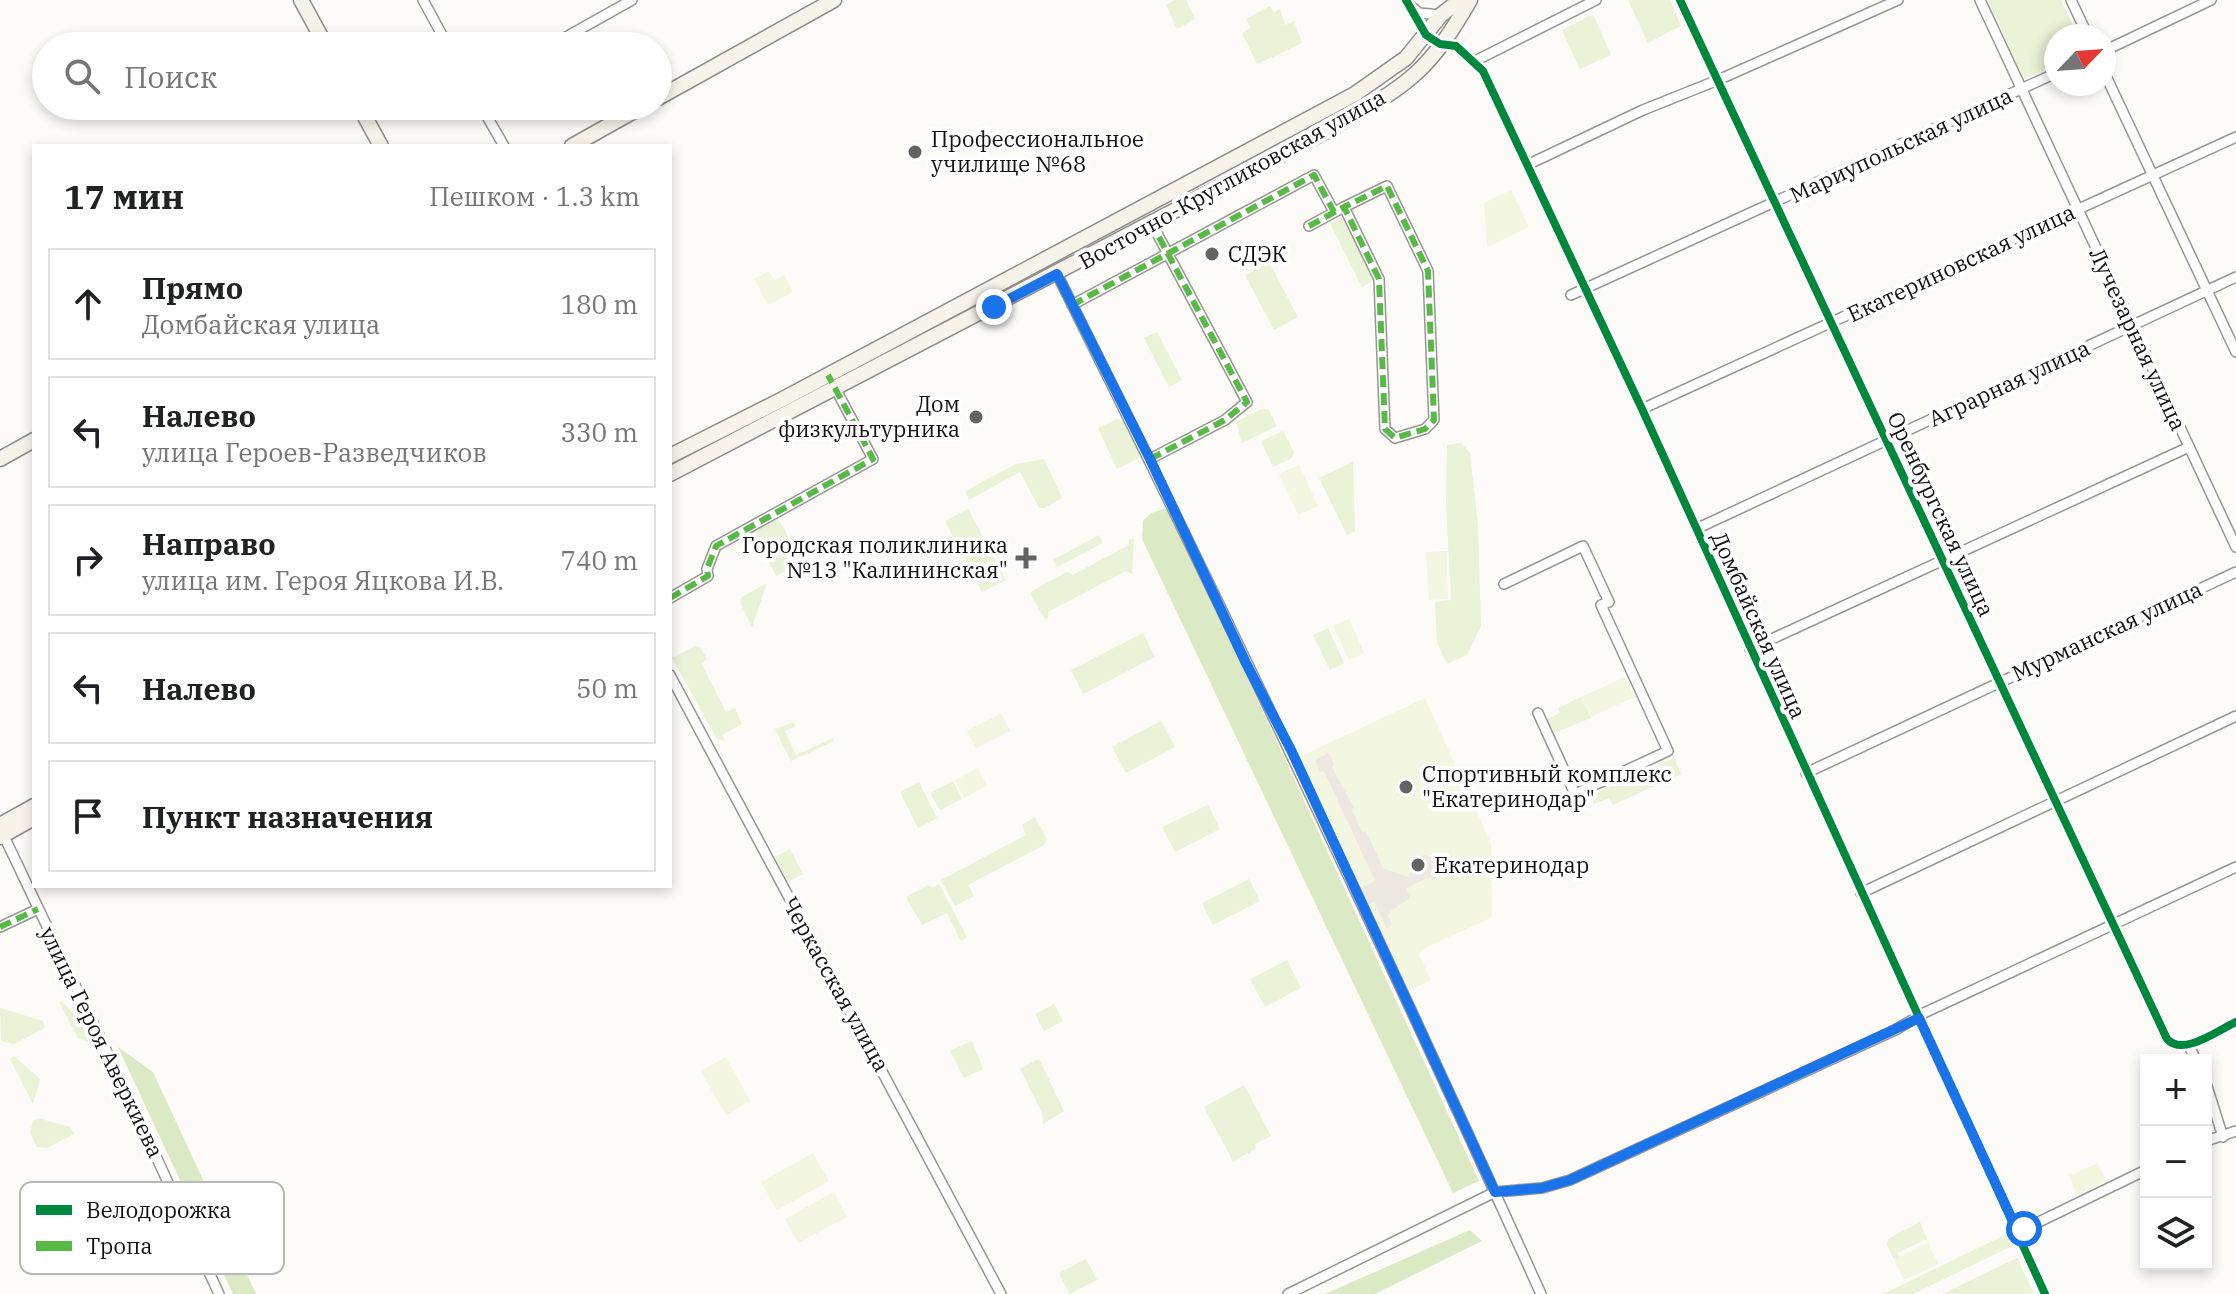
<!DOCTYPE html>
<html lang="ru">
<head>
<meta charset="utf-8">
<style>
	body { margin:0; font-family:"IBM Plex Serif",serif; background:#f2f2f2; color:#202124 }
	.controls { position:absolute; right:24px; bottom:24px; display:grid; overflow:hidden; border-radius:0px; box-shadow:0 4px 12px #0003 }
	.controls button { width:72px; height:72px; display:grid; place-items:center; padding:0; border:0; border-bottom:2px solid #e0e0e0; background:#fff; color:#202124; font:40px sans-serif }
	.compass { position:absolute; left:2044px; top:24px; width:72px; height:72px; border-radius:50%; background:#fff; box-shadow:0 4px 12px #0003; rotate:65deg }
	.stop { position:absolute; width:24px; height:24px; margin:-18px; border:6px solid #1a73e8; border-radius:50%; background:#fff }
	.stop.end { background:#1a73e8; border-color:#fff; box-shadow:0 2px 8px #0008 }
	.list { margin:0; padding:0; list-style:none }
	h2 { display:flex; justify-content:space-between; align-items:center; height:104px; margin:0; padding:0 32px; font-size:34px }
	h2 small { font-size:26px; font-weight:400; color:#757577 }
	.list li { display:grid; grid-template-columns:52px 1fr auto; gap:24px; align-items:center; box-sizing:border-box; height:112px; margin:0 16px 16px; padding:0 16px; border:2px solid #e0e0e0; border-radius:0px }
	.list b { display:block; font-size:30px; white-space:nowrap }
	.list p { margin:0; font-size:26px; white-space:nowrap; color:#757577 }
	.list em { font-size:26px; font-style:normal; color:#757577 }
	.icon { flex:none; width:44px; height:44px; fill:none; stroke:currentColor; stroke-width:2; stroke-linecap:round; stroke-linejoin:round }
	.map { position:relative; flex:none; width:2236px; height:1294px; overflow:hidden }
	.search { position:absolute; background:#fff; box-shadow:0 4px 12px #0003; left:32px; top:32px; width:640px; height:88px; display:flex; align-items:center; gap:20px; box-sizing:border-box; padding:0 28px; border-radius:44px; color:#757577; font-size:30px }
	.panel { position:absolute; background:#fff; box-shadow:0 4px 12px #0003; left:32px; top:144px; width:640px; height:744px; border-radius:0px }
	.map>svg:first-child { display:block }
</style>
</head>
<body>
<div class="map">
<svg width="2236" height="1294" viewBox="0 0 2236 1294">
	<rect width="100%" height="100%" fill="#fdfbf7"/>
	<g fill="#eaf2d7">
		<polygon points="1175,0 1186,0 1195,19 1177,29 1166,5"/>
		<polygon points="1628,0 1670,0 1681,26 1648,43"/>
		<polygon points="1988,0 2061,0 2078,36 2056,36 2056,65 2024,79"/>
		<polygon points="1270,6 1274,12 1280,9 1285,25 1294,21 1302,43 1257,64 1242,33 1251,28 1246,19"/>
		<polygon points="1593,14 1611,55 1580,69 1562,30"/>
		<polygon points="1344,216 1375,280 1362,287 1330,223"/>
		<polygon points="1269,262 1298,317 1274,330 1245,275"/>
		<polygon points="1157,332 1182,380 1169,387 1144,338"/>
		<polygon points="1268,409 1277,426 1242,443 1236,422 1259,410"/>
		<polygon points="1117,419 1126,421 1140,449 1139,458 1117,469 1098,428"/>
		<polygon points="1283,431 1294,452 1292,458 1273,467 1261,441"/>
		<polygon points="1461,443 1470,453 1478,525 1481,626 1467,655 1447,664 1437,643 1435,602 1451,600 1446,502 1447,445"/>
		<polygon points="1044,459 1062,498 1044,508 1039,508 1020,472 969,500 965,491 1016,464"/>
		<polygon points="1353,462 1355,531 1347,535 1319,478"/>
		<polygon points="968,509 1006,580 982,592 945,521"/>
		<polygon points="775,518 779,520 797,552 810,558 776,576 752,531"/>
		<polygon points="1099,535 1103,543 1057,567 1053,560"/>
		<polygon points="1134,539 1132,574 1126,571 1048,612 1048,618 1045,619 1031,595 1032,591 1067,572 1073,575 1129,545 1129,540"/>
		<polygon points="767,583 752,627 740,602 742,597"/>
		<polygon points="1328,628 1344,663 1330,670 1313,635"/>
		<polygon points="1143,633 1155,657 1083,694 1071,670"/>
		<polygon points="695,646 700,647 707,659 701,663 726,712 735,708 742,724 722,735 725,741 717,739 672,658"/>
		<polygon points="1581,697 1591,718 1554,733 1548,719 1560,713 1558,708"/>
		<polygon points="1161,721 1175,747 1126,773 1112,747"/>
		<polygon points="794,722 796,726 785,731 796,755 833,738 834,741 791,761 775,729"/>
		<polygon points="1674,758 1681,774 1613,805 1609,798 1594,804 1591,796"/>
		<polygon points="953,781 962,799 940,810 930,793"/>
		<polygon points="919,782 937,818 918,828 900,792"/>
		<polygon points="1208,805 1220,829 1175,852 1162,827"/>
		<polygon points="1035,817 1047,839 1044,845 968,885 974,896 955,906 941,880 1026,835 1022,825"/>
		<polygon points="790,849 803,874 788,882 775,857"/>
		<polygon points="1249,879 1260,901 1213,925 1202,903"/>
		<polygon points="939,884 967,937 961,941 947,913 922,925 906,897 928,885 932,888"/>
		<polygon points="1287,960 1301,988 1265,1007 1250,979"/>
		<polygon points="62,1001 75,1016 82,1017 95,1045 78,1038 59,1002"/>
		<polygon points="1054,1004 1063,1021 1044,1031 1035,1014"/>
		<polygon points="0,1008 43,1021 45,1028 14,1044 1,1041"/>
		<polygon points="972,1041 983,1069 964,1078 950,1051"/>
		<polygon points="14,1056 40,1079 33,1104 10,1059"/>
		<polygon points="1039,1059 1064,1111 1043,1124 1042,1113 1020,1069"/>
		<polygon points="1244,1085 1271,1136 1255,1144 1256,1149 1233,1161 1204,1107"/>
		<polygon points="38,1118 70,1127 74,1134 47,1148 37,1147 30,1133 33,1121"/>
		<polygon points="1920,1222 1927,1239 1897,1253 1899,1257 1894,1259 1887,1245 1888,1239"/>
		<polygon points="2007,1234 2012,1246 1913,1294 1883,1294"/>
		<polygon points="2017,1258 2034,1294 1942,1294"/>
		<polygon points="1086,1259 1097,1280 1070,1294 1059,1273"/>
	</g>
	<g fill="#dbeac5">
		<polygon points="1169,507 1479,1181 1453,1193 1142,539 1143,521 1151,513"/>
		<polygon points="118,1047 153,1072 256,1294 233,1294"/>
		<polygon points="1470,1230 1482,1241 1375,1294 1325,1294"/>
	</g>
	<g fill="#f3f6e1">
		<polygon points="1511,190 1529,227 1487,247 1484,203"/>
		<polygon points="769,271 774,280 784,275 793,292 768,305 754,279"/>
		<polygon points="1299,465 1318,506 1298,515 1279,474"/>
		<polygon points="1447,551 1448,599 1429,600 1426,552"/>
		<polygon points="1349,619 1364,653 1349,660 1333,626"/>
		<polygon points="1625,677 1634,697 1591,717 1581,697"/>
		<polygon points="1425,698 1491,844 1492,917 1421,950 1419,955 1431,980 1403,994 1295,759"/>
		<polygon points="1001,713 1010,731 976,748 967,731"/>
		<polygon points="978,768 987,786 964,798 955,780"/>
		<polygon points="726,1057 750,1101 726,1115 701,1071"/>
		<polygon points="813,1153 829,1181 777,1210 761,1182"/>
		<polygon points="2098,1163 2106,1181 2077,1195 2069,1176"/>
		<polygon points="834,1192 847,1217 798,1243 785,1219"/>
		<polygon points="1928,1243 1938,1264 1904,1280 1894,1259"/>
	</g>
	<polygon fill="#ede9e2" points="1329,753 1334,765 1332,767 1354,808 1352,810 1362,832 1366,831 1383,868 1408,877 1416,859 1425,855 1437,859 1445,856 1452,871 1432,880 1430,877 1406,888 1410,898 1391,911 1388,915 1392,924 1387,929 1374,902 1367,905 1359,888 1375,881 1324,771 1320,772 1315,760"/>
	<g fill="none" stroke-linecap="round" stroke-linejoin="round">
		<g stroke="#979695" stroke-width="12">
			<g id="street">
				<polyline points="423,0 448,46"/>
				<polyline points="1406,0 1426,35 1440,44 1456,46 1483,71 1642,409 2045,1294"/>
				<path d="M1680,0l487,1039c16,18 51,-9 69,-17"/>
				<polyline points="1980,0 2236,547"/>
				<polyline points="2071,0 2088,36"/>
				<polyline points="1411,6 1419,13 1441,15"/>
				<polyline points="550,46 632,0"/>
				<polyline points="2104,51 2211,0"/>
				<polyline points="1475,61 1596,0"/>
				<polyline points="2104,72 2236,352"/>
				<polyline points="481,106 504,146"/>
				<polyline points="1527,165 1643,110 1718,80 1898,0"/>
				<polyline points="1309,226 1344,207 1379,279 1385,429 1395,438 1425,429 1434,420 1428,271 1387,186 1344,207"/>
				<path d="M1057,274c168,337 329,677 484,1020"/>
				<polyline points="1571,295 2056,73"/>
				<polyline points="1072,305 1314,175 1334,212"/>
				<polyline points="1642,409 2236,137"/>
				<polyline points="1150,459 1225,420 1247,402 1152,224"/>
				<polyline points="1696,529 2236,277"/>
				<polyline points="1504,584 1583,546 1609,602 1601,605 1668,751 1575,794 1538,713"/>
				<polyline points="670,598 708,576 707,569 716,546 873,459 833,384"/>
				<polyline points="1750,649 2189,447"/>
				<polyline points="670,675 1001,1294"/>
				<polyline points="1806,773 2236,572"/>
				<polyline points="1,830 138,1117 219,1294"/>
				<polyline points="1861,893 2236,716"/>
				<polyline points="0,927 38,909"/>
				<polyline points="2188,1044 2196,1060"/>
				<polyline points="2206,1083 2223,1137"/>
				<polyline points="2206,1141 2236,1131"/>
				<polyline points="2018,1232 2146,1170"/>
				<polyline points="1288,1294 1495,1192 1542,1188 1570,1180 1895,1030 1924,1013 2236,867"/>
			</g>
		</g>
		<g stroke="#8e8d8b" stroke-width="17">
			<g id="secondary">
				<polyline points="301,0 326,46"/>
				<polyline points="658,98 834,0"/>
				<polyline points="359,106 381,146"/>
				<polyline points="572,146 643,106"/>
				<polyline points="670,456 783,399 1355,94 1406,58 1441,15 1460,0"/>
				<polyline points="0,459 34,440"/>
				<path d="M670,474l655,-342c30,-18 63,-34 89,-57 23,-20 41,-49 56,-75"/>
				<polyline points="0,825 34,806"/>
				<polyline points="0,837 34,818"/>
			</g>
		</g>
		<use href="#street" stroke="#fffefe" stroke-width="9"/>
		<use href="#secondary" stroke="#f6f3eb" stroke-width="14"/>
		<g stroke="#58b947" stroke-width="6" stroke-dasharray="12 6" stroke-linecap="butt">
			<polyline points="1309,226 1344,207 1379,279 1385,429 1395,438 1425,429 1434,420 1428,271 1387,186 1344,207"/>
			<polyline points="1072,305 1314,175 1334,212"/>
			<polyline points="1150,459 1225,420 1247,402 1152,224"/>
			<polyline points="670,598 708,576 707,569 716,546 873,459 828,375"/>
			<polyline points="0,927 38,909"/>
		</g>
		<g stroke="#fff" stroke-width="13">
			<g id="cycleway">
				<polyline points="1406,0 1426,35 1440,44 1456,46 1483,71 1642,409 2045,1294"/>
				<path d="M1680,0l487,1039c16,18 51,-9 69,-17"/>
			</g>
		</g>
		<use href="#cycleway" stroke="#00873e" stroke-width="8"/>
	</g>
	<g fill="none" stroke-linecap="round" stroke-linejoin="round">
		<polyline stroke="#1a73e8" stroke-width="10" points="994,307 1057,274 1150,459 1246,663 1292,752 1495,1192 1542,1188 1570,1180 1919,1018 2018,1232 2024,1229"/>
	</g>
	<g fill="#646362" stroke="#fff" stroke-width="3">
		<circle cx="915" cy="152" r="8"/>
		<circle cx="1212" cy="254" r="8"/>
		<circle cx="976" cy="417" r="8"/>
		<path d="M1022 546h8v8h8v8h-8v8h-8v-8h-8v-8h8z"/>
		<circle cx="1406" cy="787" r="8"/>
		<circle cx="1418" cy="865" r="8"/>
	</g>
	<g text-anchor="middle" stroke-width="8" stroke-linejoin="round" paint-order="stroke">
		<g font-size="22" fill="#111" stroke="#fff" text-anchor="start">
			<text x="931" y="147">Профессиональное<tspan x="931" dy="25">училище №68</tspan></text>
			<text x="1228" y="262">СДЭК</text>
			<text x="960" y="412" text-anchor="end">Дом<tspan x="960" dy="25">физкультурника</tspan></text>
			<text x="1008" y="553" text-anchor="end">Городская поликлиника<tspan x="1008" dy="25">№13 "Калининская"</tspan></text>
			<text x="1422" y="782">Спортивный комплекс<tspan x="1422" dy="25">"Екатеринодар"</tspan></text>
			<text x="1434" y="873">Екатеринодар</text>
		</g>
		<g font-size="22" fill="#111" stroke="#fff">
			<text transform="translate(1901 145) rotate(-25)" y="8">Мариупольская улица</text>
			<text transform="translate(1232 179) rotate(-29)" y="8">Восточно-Кругликовская улица</text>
			<text transform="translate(1961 263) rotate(-25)" y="8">Екатериновская улица</text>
			<text transform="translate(2138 339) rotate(65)" y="8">Лучезарная улица</text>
			<text transform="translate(2009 383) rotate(-25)" y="8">Аграрная улица</text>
			<text transform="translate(1941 514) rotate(65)" y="8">Оренбургская улица</text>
			<text transform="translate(1759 625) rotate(66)" y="8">Домбайская улица</text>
			<text transform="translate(2107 631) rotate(-25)" y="8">Мурманская улица</text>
			<text transform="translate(836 984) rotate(61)" y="8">Черкасская улица</text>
			<text transform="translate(102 1042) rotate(64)" y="8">улица Героя Аверкиева</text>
		</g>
	</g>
	<rect x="20" y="1182" width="264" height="92" rx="12" fill="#fff" stroke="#b8b8b8" stroke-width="2"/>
	<rect x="36" y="1205" width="36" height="10" fill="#00873e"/>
	<rect x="36" y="1241" width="36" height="10" fill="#58b947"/>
	<g font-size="22" fill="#111">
		<text x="86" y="1218">Велодорожка</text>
		<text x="86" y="1254">Тропа</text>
	</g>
</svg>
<div class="controls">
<button>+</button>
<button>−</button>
<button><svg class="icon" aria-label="layers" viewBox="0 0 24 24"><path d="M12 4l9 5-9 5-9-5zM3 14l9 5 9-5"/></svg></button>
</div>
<svg class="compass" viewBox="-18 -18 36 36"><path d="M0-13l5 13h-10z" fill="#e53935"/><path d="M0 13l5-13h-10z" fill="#757577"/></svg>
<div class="stop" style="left:2024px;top:1229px"></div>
<div class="stop end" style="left:994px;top:307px"></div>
<div class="search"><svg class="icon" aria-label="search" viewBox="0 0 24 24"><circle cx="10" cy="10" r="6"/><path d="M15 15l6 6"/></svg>Поиск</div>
<section class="panel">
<h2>17 мин<small>Пешком · 1.3 km</small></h2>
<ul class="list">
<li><svg class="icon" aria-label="ahead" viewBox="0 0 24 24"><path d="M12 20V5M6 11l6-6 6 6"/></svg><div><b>Прямо</b><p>Домбайская улица</p></div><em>180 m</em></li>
<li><svg class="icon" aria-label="left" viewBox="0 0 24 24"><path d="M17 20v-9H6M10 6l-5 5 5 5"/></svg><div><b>Налево</b><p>улица Героев-Разведчиков</p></div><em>330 m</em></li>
<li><svg class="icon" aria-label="right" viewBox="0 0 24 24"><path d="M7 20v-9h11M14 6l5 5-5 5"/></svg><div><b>Направо</b><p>улица им. Героя Яцкова И.В.</p></div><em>740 m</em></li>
<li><svg class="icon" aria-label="left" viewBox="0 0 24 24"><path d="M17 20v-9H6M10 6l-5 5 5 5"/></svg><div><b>Налево</b></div><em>50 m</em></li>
<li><svg class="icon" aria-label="arrive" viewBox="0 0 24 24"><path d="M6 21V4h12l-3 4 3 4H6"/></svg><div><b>Пункт назначения</b></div></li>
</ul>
</section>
</div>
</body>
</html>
